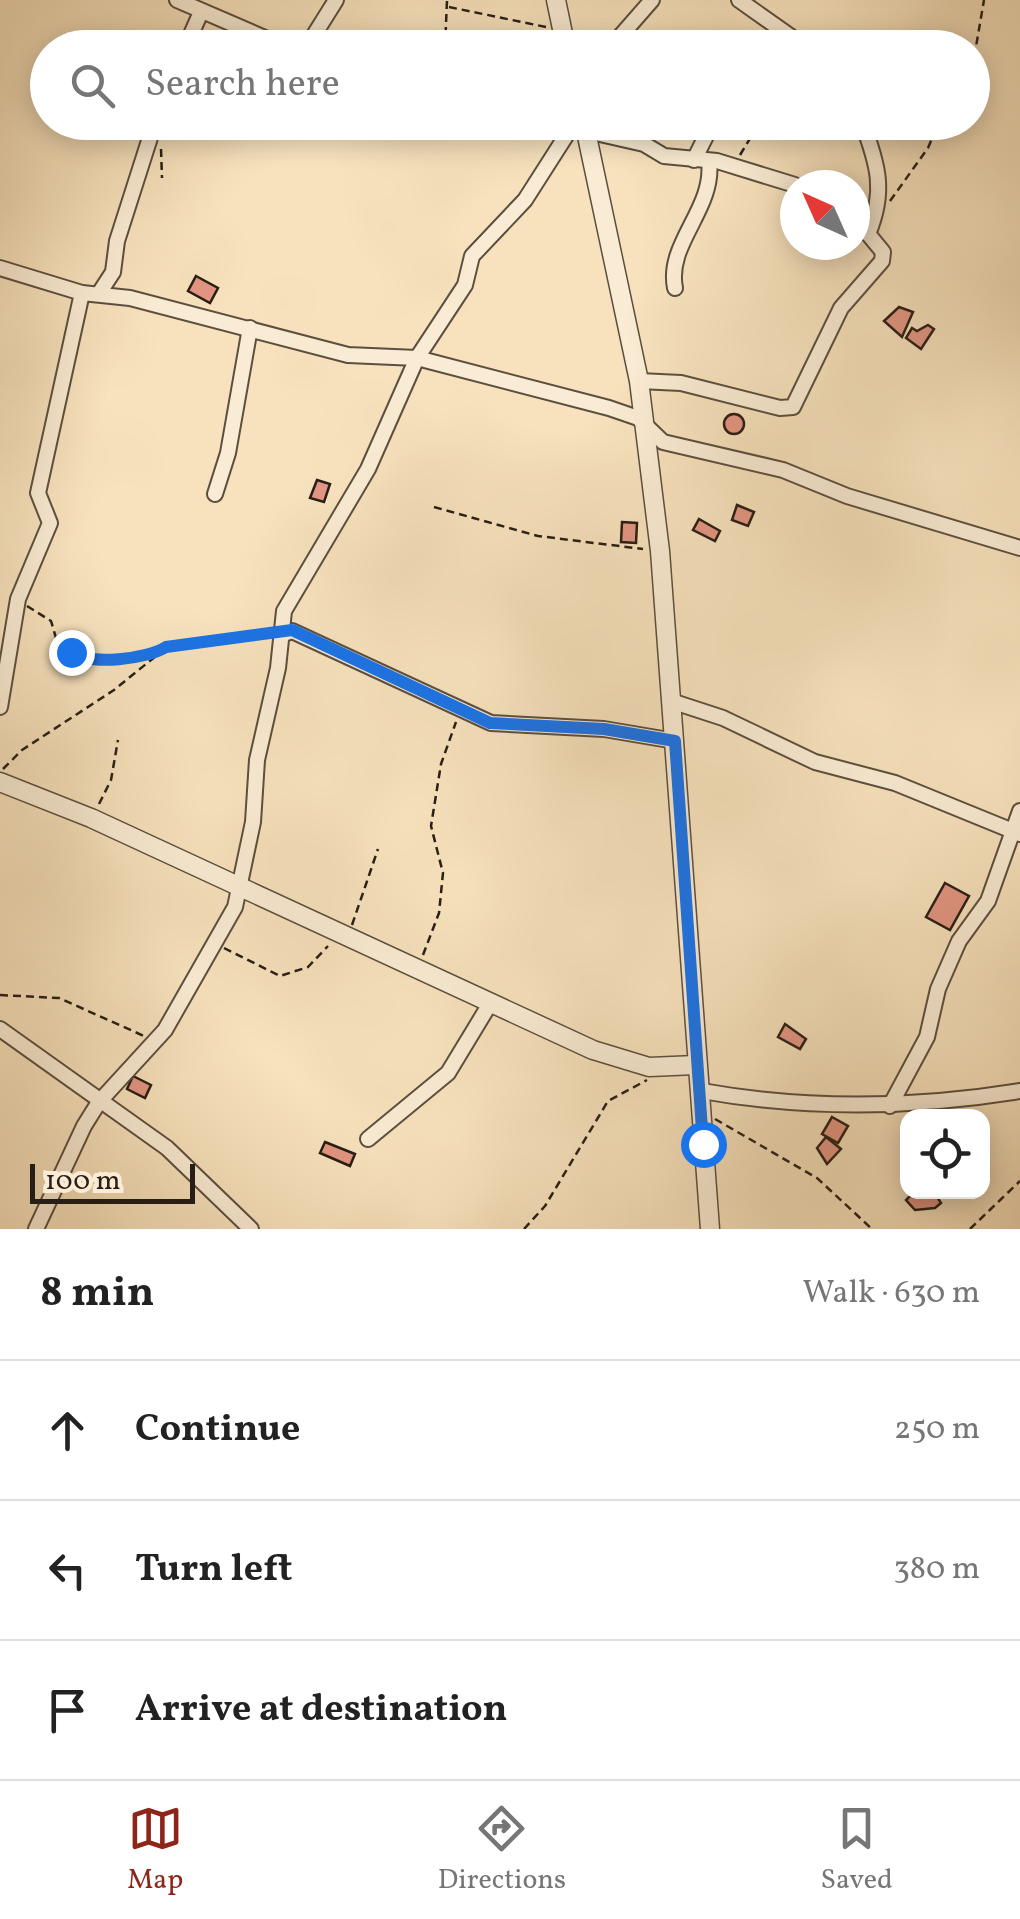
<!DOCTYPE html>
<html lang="en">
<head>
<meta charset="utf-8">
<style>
	body { margin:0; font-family:Vollkorn,serif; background:#f6f6f6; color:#222 }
	.controls { position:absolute; right:30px; bottom:30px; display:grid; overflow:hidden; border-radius:20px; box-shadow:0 5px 25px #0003 }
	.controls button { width:90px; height:90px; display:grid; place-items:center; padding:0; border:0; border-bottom:2px solid #e0e0e0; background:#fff; color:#222; font:50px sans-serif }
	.compass { position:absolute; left:780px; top:170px; width:90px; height:90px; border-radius:50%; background:#fff; box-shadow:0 5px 25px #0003; rotate:315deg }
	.scale { position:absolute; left:30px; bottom:25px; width:165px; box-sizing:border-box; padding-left:10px; border:5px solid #281e15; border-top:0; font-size:28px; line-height:35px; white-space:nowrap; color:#281e15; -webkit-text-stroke:8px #faecd4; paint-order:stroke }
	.stop { position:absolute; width:30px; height:30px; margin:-22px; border:8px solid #1a73e8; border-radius:50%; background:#fff }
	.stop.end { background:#1a73e8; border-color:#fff; box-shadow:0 2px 10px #0008 }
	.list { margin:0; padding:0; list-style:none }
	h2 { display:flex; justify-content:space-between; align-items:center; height:130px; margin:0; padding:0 40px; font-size:42px }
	h2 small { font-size:32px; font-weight:400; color:#767676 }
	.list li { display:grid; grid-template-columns:65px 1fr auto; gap:30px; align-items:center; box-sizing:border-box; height:140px; padding:0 40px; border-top:2px solid #e0e0e0 }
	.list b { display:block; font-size:38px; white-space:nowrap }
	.list em { font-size:32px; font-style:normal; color:#767676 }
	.icon { flex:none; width:55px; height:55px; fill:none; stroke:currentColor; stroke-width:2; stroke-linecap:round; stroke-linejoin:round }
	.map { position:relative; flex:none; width:1020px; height:1229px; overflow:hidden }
	.search { position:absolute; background:#fff; box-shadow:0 5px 25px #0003; left:30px; right:30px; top:30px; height:110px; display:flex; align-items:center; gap:25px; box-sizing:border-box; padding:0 35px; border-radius:55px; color:#767676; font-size:38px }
	.sheet { height:550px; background:#fff }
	nav { display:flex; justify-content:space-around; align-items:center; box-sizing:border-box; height:140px; border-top:2px solid #e0e0e0; background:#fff; font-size:28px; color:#767676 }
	nav a { display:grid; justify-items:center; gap:5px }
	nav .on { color:#8f2418 }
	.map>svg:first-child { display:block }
</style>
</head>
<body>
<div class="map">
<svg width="1020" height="1229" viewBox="0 0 1020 1229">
	<rect width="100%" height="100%" fill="#f7e2bd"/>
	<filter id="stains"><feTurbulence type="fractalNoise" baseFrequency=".002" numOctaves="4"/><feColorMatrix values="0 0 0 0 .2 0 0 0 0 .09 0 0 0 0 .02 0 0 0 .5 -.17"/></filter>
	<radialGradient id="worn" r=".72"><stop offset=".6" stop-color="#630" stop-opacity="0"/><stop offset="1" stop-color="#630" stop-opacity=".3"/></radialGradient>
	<g fill="#e39683" stroke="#281e15" stroke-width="2.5">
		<polygon points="196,276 218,288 210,303 188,291"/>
		<polygon points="899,307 913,312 902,337 884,321"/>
		<polygon points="928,325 934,329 921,349 906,338 912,328 917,331"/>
		<circle cx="734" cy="424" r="10"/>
		<polygon points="317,480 330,484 324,502 310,498"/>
		<polygon points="737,505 754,512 748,526 732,520"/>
		<polygon points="699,519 720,531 715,541 693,530"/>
		<polygon points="622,522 637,523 636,543 621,542"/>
		<polygon points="945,883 969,896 950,930 926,917"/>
		<polygon points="785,1024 806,1039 800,1049 778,1037"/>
		<polygon points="133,1076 151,1085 145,1098 127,1089"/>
		<polygon points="832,1117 848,1126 838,1143 822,1134"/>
		<polygon points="826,1137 841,1149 827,1164 817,1148"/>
		<polygon points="325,1142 355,1154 350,1166 320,1153"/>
		<polygon points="914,1192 934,1192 941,1203 935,1208 915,1210 906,1200"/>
	</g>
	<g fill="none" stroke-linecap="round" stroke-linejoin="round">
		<g stroke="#5c4f3f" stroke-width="18">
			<g id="minor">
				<polyline points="177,0 288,48"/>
				<polyline points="739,0 807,48"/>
				<polyline points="185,48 201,12"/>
				<polyline points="306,48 336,0"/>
				<polyline points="610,48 652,0"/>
				<polyline points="556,122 571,128 584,125 600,134 644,144 664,156 717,161 795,185"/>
				<path d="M862,122c16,42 24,70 6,112"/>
				<polyline points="694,160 713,122"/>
				<polyline points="0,268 82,293 130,298 348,355 417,358 609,408 638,418 663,442 783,470 847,496 1020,548"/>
				<path d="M675,288c-9,-45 40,-79 34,-127"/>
				<polyline points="100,292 113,272 117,241 155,122"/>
				<polyline points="639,381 681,383 780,408 793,407 841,308 882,261 883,252 855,218"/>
				<polyline points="215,494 228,453 250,328"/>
				<polyline points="284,634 292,631 491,723 604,729 675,741"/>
				<polyline points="674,702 723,718 815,762 895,783 1020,834"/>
				<polyline points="0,707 18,599 50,523 38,493 82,293"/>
				<polyline points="0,1029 167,1148 251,1229"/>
				<path d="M702,1091c106,19 213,17 318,0"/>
				<polyline points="890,1106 927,1037 938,989 959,941 988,901 1020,811"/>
				<polyline points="368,1139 448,1073 491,1002"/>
				<polyline points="36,1229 84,1126 99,1102 165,1030 235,907 253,822 257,760 278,668 284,611 368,469 417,358 465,285 472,256 525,200 571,128"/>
			</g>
		</g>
		<g stroke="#5c4f3f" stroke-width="21">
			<g id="tertiary">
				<polyline points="556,0 566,48"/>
				<polyline points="584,122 639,381 660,551 710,1229"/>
				<polyline points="0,782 91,818 593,1050 649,1067 696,1065"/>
			</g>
		</g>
		<g stroke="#281e15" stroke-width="2.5" stroke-dasharray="8 5" stroke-linecap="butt">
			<polyline points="449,7 546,27"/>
			<polyline points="445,48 447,0"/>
			<polyline points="972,70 984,0"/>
			<polyline points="161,149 162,178"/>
			<polyline points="740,155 760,122"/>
			<polyline points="890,201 928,148 939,122"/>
			<polyline points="434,507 538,536 643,549"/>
			<polyline points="27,606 51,621 56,638 79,658 154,656"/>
			<polyline points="3,769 22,750 114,690 167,647 268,636"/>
			<polyline points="99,804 111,780 118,740"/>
			<polyline points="352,925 378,849"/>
			<polyline points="224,948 280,976 308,967 328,946"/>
			<polyline points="423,955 439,913 443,873 431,826 441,764 456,722"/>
			<polyline points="0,995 59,998 144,1036"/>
			<polyline points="715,1119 817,1178 872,1229"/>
			<polyline points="524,1229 545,1206 608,1101 647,1080"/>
			<polyline points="970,1229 1020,1181"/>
		</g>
		<use href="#minor" stroke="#faecd4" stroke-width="14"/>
		<use href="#tertiary" stroke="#faecd4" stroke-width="18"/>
	</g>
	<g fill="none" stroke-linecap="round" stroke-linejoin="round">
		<path stroke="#1a73e8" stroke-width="12" d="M71,652c20,14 76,7 95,-5l126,-17 198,93 114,6 71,12 28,403"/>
	</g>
	<rect width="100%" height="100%" filter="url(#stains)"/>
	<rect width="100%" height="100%" fill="url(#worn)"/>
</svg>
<div class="controls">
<button><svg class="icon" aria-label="locate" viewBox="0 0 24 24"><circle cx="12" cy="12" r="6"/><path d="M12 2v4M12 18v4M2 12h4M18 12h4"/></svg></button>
</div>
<svg class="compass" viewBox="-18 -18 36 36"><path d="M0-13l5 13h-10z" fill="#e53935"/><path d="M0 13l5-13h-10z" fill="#767676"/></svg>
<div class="scale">100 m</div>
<div class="stop" style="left:703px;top:1144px"></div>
<div class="stop end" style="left:71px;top:652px"></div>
<div class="search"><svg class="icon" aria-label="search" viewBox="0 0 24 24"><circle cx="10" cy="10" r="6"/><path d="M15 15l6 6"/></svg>Search here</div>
</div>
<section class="sheet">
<h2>8 min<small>Walk · 630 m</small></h2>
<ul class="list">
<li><svg class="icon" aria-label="ahead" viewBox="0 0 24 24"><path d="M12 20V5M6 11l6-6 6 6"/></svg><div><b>Continue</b></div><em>250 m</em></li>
<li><svg class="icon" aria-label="left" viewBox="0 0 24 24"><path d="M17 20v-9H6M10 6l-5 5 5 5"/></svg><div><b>Turn left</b></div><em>380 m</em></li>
<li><svg class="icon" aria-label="arrive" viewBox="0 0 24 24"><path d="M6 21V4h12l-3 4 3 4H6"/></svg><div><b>Arrive at destination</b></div></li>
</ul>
</section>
<nav>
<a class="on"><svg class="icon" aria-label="map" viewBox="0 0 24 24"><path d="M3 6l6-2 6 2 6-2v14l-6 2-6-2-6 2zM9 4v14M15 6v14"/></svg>Map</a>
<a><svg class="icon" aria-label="directions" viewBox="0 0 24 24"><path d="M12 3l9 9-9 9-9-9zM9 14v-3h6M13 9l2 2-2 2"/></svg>Directions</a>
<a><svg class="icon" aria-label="saved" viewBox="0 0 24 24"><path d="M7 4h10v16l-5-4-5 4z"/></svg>Saved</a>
</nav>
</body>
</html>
